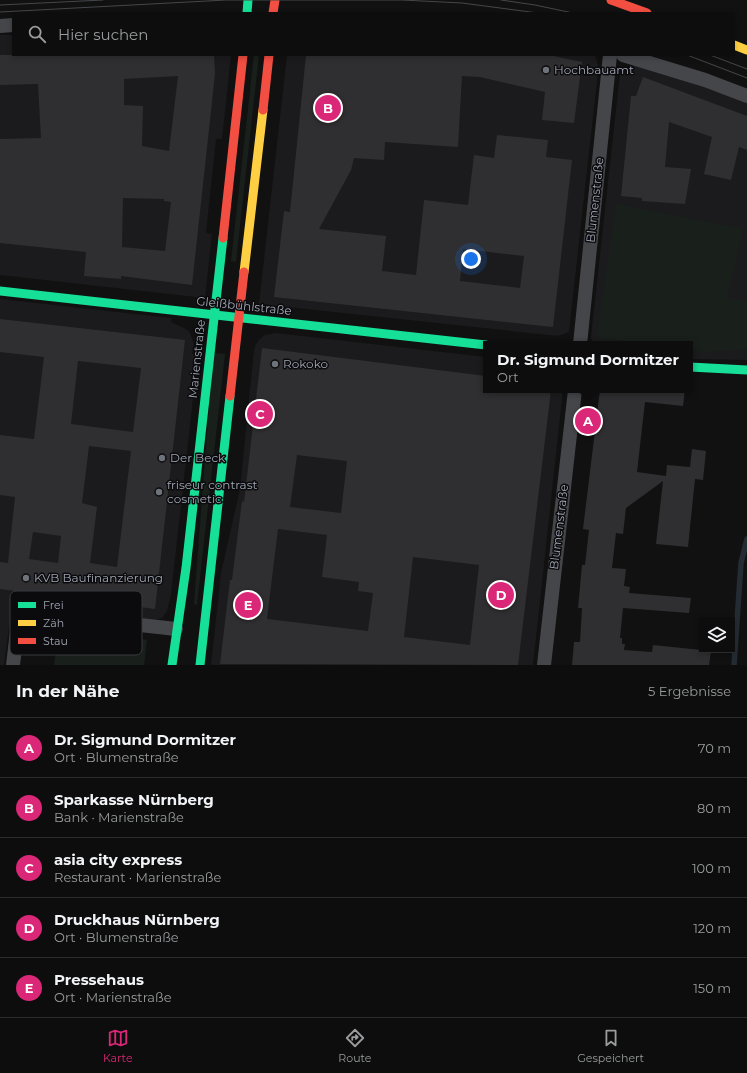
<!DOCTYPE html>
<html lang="de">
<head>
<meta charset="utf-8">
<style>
	body { margin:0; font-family:Montserrat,sans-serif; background:#161616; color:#f1f3f6 }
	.controls { position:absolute; right:12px; bottom:12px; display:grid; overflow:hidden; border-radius:0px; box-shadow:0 2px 6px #0003 }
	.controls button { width:36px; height:36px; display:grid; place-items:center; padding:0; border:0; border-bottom:1px solid #2d2d2e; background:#0d0d0d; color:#f1f3f6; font:20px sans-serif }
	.you { position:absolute; left:471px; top:259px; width:14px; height:14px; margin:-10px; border:3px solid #fff; border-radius:50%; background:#1a73e8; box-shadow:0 0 0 6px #1a73e833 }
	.badge { display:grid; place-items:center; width:26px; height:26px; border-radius:50%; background:#db2777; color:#fff; font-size:13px; font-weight:700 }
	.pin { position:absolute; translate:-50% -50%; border:2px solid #fff; box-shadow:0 1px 4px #0006 }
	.popup { position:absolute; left:483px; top:341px; width:210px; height:52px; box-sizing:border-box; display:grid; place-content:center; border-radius:0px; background:#0d0d0d; filter:drop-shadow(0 1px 3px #0005); font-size:13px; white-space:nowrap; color:#9a9c9d }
	.popup b { font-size:15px; color:#f1f3f6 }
	.popup::after { content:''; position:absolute; left:50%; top:100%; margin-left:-8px; border:8px solid transparent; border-top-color:#0d0d0d }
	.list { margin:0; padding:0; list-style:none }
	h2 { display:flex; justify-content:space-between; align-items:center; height:52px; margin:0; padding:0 16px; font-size:17px }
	h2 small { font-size:13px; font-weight:400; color:#9a9c9d }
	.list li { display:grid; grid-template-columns:26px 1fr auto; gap:12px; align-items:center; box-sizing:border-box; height:60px; padding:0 16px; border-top:1px solid #2d2d2e }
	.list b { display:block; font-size:15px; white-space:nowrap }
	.list p { margin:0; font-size:13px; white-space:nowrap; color:#9a9c9d }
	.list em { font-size:13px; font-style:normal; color:#9a9c9d }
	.icon { flex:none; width:22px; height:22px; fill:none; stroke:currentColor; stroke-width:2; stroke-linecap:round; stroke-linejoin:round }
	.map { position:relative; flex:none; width:747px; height:665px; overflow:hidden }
	.search { position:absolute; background:#0d0d0d; box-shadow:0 2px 6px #0003; left:12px; right:12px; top:12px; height:44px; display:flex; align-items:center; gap:10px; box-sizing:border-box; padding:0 14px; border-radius:0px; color:#9a9c9d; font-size:15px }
	.sheet { height:352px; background:#0d0d0d }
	nav { display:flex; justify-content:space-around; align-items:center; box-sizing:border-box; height:56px; border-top:1px solid #2d2d2e; background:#0d0d0d; font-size:11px; color:#9a9c9d }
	nav a { display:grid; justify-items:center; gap:2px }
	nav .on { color:#db2777 }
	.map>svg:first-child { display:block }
</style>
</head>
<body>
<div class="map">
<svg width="747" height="665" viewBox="0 0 747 665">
	<rect width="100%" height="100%" fill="#111"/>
	<g fill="#1b1b1d">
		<polygon points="0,35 13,35 13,55 231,55 222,139 216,139 206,233 212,234 205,298 0,275"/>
		<polygon points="287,55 595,55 598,65 598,72 569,332 558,336 259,304"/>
		<polygon points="635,64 747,101 747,360 690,359 690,344 593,344 592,343 591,337 619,82 620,75 624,71"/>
		<polygon points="0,299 171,318 171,322 186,329 190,333 194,344 192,354 198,354 171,594 167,611 162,618 155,620 28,604 21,605 16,609 10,619 4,665 0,665"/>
		<polygon points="276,333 486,357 486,390 563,390 533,665 211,665 221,573 240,489 254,350 256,344 260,339 265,335"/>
	</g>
	<g fill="#19201b">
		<polygon points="254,55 259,55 236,262 231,261"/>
		<polygon points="616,204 743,229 727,298 747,301 747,349 703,352 690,350 690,344 647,344 597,337"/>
		<polygon points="213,353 225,354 197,605 194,604"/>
		<polygon points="69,625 147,640 144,665 54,665 58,636"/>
	</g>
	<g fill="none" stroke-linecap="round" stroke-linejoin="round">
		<polyline stroke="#242c33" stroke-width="5.5" points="734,665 741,563 747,539"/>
	</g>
	<g fill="#2f2f31" fill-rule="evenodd">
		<path d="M0,55h214l1,18 -4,38 -19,174 -71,-9v3l-37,-3 2,-24 -86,-9v-104l41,-1 -3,-54 -38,1zM178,76l-9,75 -27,-5 1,-40 -19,-1v-26zM123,198l41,1v2l7,1 -6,49 -43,-4z"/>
		<path d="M306,55h243l33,7 -8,61 -32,-3 3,-28 -65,-15 -18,-1 -4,71 -73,-5 -1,18 -30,-2 -3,12 -32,59 67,7 -4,35 34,4 8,-75 44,5 6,-50 20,3 3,-23 51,5 -2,17 26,3 -19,167 -279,-30 10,-86 6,1zM463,249l61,7 -4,32 -60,-7z"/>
		<polygon points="643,77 747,116 747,150 739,147 731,180 704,174 712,137 669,122 665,167 691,169 685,204 642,201 642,198 621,196 631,96 636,96"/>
		<path d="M0,319l185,21 -30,269 -155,-20v-27l8,1 7,-66 -15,-2v-60l34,4 10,-82 -44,-5zM78,361l63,7 -8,64 -62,-8zM89,446l42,5 -14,116 -27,-4 7,-56 -15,-4zM33,532l28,4 -3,27 -29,-4z"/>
		<path d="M262,348l224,28v14h65l-33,275 -298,-1 10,-84h2l10,-79 2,1zM297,455l50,6 -6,52 -51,-6zM278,529l49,6 -5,42 37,5 -1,9 15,2 -5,38 -101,-12zM413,557l66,8 -9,80 -66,-8z"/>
		<polygon points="600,390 685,390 683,406 645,402 637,472 666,476 667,465 690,467 692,449 706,451 703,480 695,479 688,547 656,544 663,481 626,508 623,534 616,533 612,568 626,569 624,586 630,587 629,593 691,598 689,613 623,608 620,638 622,638 622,644 625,644 624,650 652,652 653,645 711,651 709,665 572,665 574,642 580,642 582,608 578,608 582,565 585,565 589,530 583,529"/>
	</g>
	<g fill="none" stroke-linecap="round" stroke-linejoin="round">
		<g stroke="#45464a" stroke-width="14">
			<polyline points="0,26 13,25"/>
			<polyline points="623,55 705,80 747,96"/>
			<polyline points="580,344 610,55"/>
			<polyline points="13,665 18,623 23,616 32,613 176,629"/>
			<polyline points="544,665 575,390"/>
		</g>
		<g stroke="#16e098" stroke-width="9">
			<polyline points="247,13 248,0"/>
			<polyline points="0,291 486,345"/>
			<polyline points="690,367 747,370"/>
			<polyline points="172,665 186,568 223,238"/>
			<polyline points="200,665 230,396"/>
		</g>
		<g stroke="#ffcf43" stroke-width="9">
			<polyline points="734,45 747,50"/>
			<polyline points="244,272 263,110"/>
		</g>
		<g stroke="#f24e42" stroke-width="9">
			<polyline points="611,0 647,13"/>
			<polyline points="273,13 275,0"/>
			<polyline points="263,110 269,55"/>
			<polyline points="223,238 243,55"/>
			<polyline points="230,396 244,272"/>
		</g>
		<g stroke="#45474a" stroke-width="1">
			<polyline points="501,0 535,5 573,13"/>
			<polyline points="0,5 103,0"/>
			<polyline points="0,12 226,0 402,0 462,3 538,13"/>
			<polyline points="687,55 747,78"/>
			<polyline points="710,55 747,69"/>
		</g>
	</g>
	<g fill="#6e727b" stroke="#0b0b0d" stroke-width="1.5">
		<circle cx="546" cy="70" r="4"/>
		<circle cx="275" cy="364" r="4"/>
		<circle cx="162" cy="458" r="4"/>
		<circle cx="159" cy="492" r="4"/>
		<circle cx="26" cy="578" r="4"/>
	</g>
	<g text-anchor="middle" stroke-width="3" stroke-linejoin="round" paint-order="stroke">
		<g font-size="12" fill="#a0a6b4" stroke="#0b0b0d" text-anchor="start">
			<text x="554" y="74">Hochbauamt</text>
			<text x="283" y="368">Rokoko</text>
			<text x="170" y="462">Der Beck</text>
			<text x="167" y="489">friseur contrast<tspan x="167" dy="14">cosmetic</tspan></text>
			<text x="34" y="582">KVB Baufinanzierung</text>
		</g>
		<g font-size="12" fill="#a0a6b4" stroke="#0b0b0d">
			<text transform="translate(595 200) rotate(-84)" y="4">Blumenstraße</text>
			<text transform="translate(244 306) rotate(6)" y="4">Gleißbühlstraße</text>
			<text transform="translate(197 359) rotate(-84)" y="4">Marienstraße</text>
			<text transform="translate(559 527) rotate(-83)" y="4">Blumenstraße</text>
		</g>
	</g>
	<rect x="10" y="591" width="132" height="64" rx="6" fill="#0b0b0d" stroke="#383a3f" stroke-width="1"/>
	<rect x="18" y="602" width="18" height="6" fill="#16e098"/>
	<rect x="18" y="620" width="18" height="6" fill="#ffcf43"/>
	<rect x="18" y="638" width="18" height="6" fill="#f24e42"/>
	<g font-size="11" fill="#a0a6b4">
		<text x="43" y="609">Frei</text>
		<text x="43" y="627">Zäh</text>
		<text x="43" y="645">Stau</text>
	</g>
</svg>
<div class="controls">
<button><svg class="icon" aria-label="layers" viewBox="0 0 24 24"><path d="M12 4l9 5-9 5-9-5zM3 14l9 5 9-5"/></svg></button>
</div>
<div class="you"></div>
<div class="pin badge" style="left:588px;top:421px">A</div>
<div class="popup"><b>Dr. Sigmund Dormitzer</b>Ort</div>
<div class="pin badge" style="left:328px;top:108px">B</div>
<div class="pin badge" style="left:260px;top:414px">C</div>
<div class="pin badge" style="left:501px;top:595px">D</div>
<div class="pin badge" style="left:248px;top:605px">E</div>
<div class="search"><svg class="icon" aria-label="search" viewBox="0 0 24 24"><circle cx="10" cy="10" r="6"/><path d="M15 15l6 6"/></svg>Hier suchen</div>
</div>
<section class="sheet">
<h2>In der Nähe<small>5 Ergebnisse</small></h2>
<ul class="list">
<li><span class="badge">A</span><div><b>Dr. Sigmund Dormitzer</b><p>Ort · Blumenstraße</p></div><em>70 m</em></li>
<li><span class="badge">B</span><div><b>Sparkasse Nürnberg</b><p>Bank · Marienstraße</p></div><em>80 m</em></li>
<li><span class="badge">C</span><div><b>asia city express</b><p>Restaurant · Marienstraße</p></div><em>100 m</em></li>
<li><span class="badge">D</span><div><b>Druckhaus Nürnberg</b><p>Ort · Blumenstraße</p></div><em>120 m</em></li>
<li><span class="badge">E</span><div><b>Pressehaus</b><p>Ort · Marienstraße</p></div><em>150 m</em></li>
</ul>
</section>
<nav>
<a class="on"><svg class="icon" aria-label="map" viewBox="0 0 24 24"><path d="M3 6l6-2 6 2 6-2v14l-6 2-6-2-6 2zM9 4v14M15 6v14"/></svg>Karte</a>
<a><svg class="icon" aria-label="directions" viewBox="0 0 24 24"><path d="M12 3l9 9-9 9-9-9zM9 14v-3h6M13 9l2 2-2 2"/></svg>Route</a>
<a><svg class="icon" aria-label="saved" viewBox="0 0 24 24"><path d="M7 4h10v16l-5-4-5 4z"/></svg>Gespeichert</a>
</nav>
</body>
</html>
